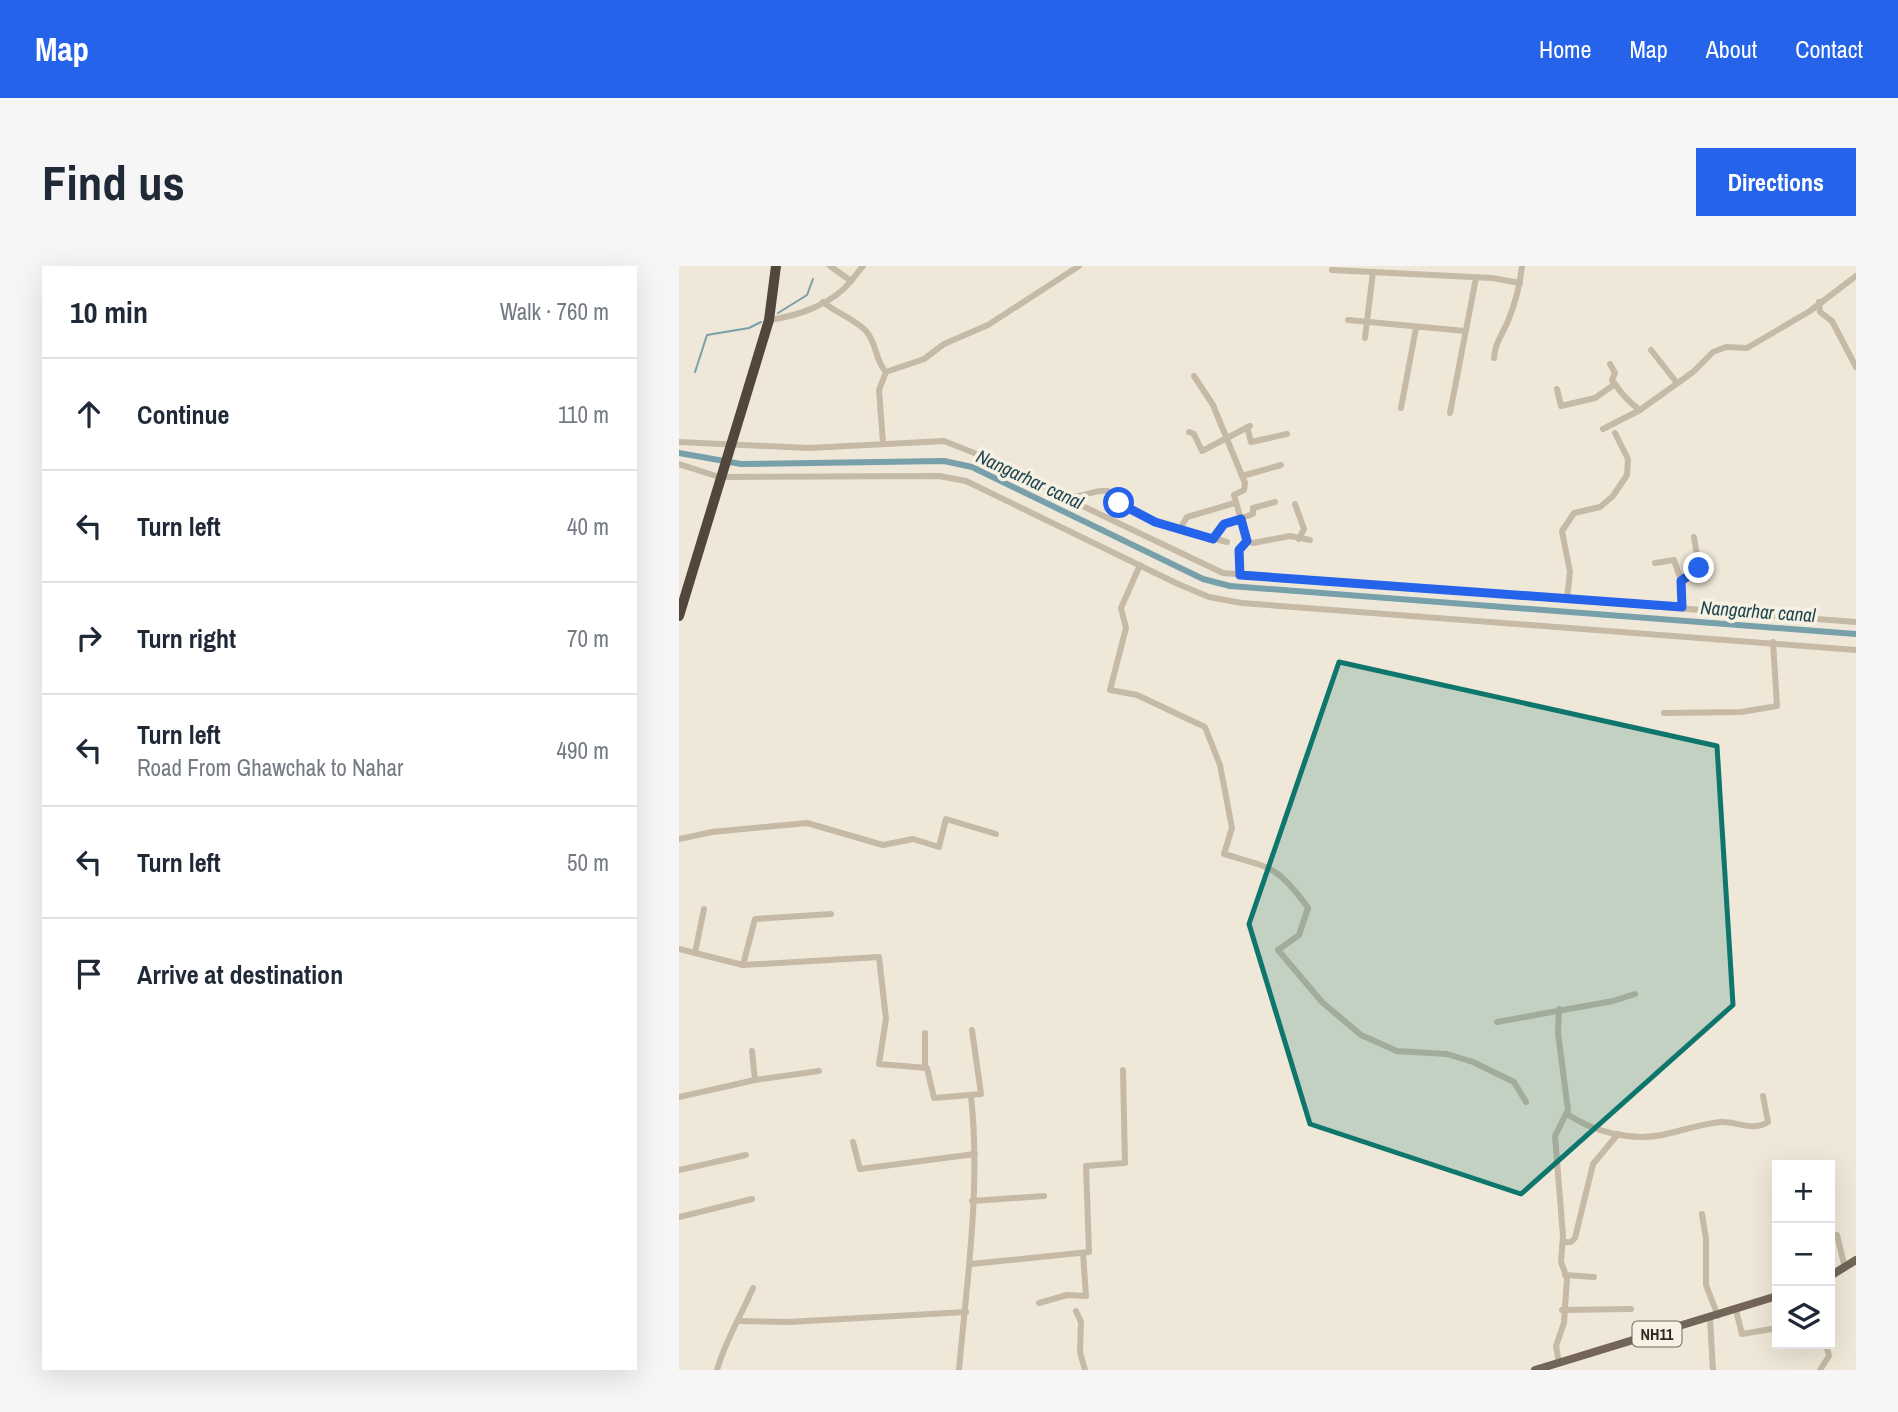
<!DOCTYPE html>
<html lang="en">
<head>
<meta charset="utf-8">
<style>
	body { margin:0; font-family:"Archivo Narrow",sans-serif; background:#f6f6f7; color:#1f2937 }
	.controls { position:absolute; right:21px; bottom:21px; display:grid; overflow:hidden; border-radius:0px; box-shadow:0 7px 28px #0002 }
	.controls button { width:63px; height:63px; display:grid; place-items:center; padding:0; border:0; border-bottom:2px solid #e0e1e3; background:#fff; color:#1f2937; font:35px sans-serif }
	.stop { position:absolute; width:21px; height:21px; margin:-16px; border:5px solid #2563eb; border-radius:50%; background:#fff }
	.stop.end { background:#2563eb; border-color:#fff; box-shadow:0 2px 7px #0008 }
	.list { margin:0; padding:0; list-style:none }
	h2 { display:flex; justify-content:space-between; align-items:center; height:91px; margin:0; padding:0 28px; font-size:30px }
	h2 small { font-size:23px; font-weight:400; color:#747a83 }
	.list li { display:grid; grid-template-columns:46px 1fr auto; gap:21px; align-items:center; box-sizing:border-box; height:112px; padding:0 28px; border-top:2px solid #e0e1e3 }
	.list b { display:block; font-size:26px; white-space:nowrap }
	.list p { margin:0; font-size:23px; white-space:nowrap; color:#747a83 }
	.list em { font-size:23px; font-style:normal; color:#747a83 }
	.icon { flex:none; width:38px; height:38px; fill:none; stroke:currentColor; stroke-width:2; stroke-linecap:round; stroke-linejoin:round }
	.map { position:relative; flex:none; width:1177px; height:1104px; overflow:hidden; border-radius:0px }
	header { display:flex; align-items:center; gap:42px; box-sizing:border-box; height:98px; padding:0 35px; background:#2563eb; color:#fff }
	header strong { font-size:33px }
	nav { display:flex; gap:38px; margin-inline-start:auto; font-size:24px }
	.intro { display:flex; align-items:center; justify-content:space-between; box-sizing:border-box; height:168px; padding:0 42px }
	h1 { margin:0; font-size:49px }
	.button { padding:18px 32px; border-radius:0px; background:#2563eb; color:#fff; font-size:24px; font-weight:700 }
	main { display:flex; gap:42px; padding:0 42px }
	aside { flex:1; background:#fff; border-radius:0px; box-shadow:0 7px 28px #0002 }
	.map>svg:first-child { display:block }
</style>
</head>
<body>
<header>
<strong>Map</strong>
<nav><a>Home</a><a>Map</a><a>About</a><a>Contact</a></nav>
</header>
<div class="intro"><h1>Find us</h1><a class="button">Directions</a></div>
<main>
<aside>
<h2>10 min<small>Walk · 760 m</small></h2>
<ul class="list">
<li><svg class="icon" aria-label="ahead" viewBox="0 0 24 24"><path d="M12 20V5M6 11l6-6 6 6"/></svg><div><b>Continue</b></div><em>110 m</em></li>
<li><svg class="icon" aria-label="left" viewBox="0 0 24 24"><path d="M17 20v-9H6M10 6l-5 5 5 5"/></svg><div><b>Turn left</b></div><em>40 m</em></li>
<li><svg class="icon" aria-label="right" viewBox="0 0 24 24"><path d="M7 20v-9h11M14 6l5 5-5 5"/></svg><div><b>Turn right</b></div><em>70 m</em></li>
<li><svg class="icon" aria-label="left" viewBox="0 0 24 24"><path d="M17 20v-9H6M10 6l-5 5 5 5"/></svg><div><b>Turn left</b><p>Road From Ghawchak to Nahar</p></div><em>490 m</em></li>
<li><svg class="icon" aria-label="left" viewBox="0 0 24 24"><path d="M17 20v-9H6M10 6l-5 5 5 5"/></svg><div><b>Turn left</b></div><em>50 m</em></li>
<li><svg class="icon" aria-label="arrive" viewBox="0 0 24 24"><path d="M6 21V4h12l-3 4 3 4H6"/></svg><div><b>Arrive at destination</b></div></li>
</ul>
</aside>
<div class="map">
<svg width="1177" height="1104" viewBox="0 0 1177 1104">
	<rect width="100%" height="100%" fill="#efe8d8"/>
	<g fill="none" stroke-linecap="round" stroke-linejoin="round">
		<g stroke="#78a0aa" stroke-width="2">
			<polyline points="99,47 128,29 134,13"/>
			<polyline points="16,106 28,69 70,62 82,56"/>
		</g>
		<polyline stroke="#78a0aa" stroke-width="6" points="0,187 62,198 265,195 293,201 524,313 551,320 1177,368"/>
		<g stroke="#c6b9a5" stroke-width="6">
			<polyline points="653,4 813,12 841,17"/>
			<polyline points="172,15 184,0"/>
			<path d="M144,36c13,11 32,17 43,29 11,12 9,30 20,41"/>
			<polyline points="1140,36 1141,46 1153,55 1177,101"/>
			<path d="M90,54c29,-4 64,-16 82,-39l-21,-15"/>
			<polyline points="669,54 786,65"/>
			<polyline points="686,72 694,6"/>
			<polyline points="972,84 998,117"/>
			<path d="M815,92c1,-15 8,-23 14,-37 7,-17 12,-36 14,-55"/>
			<path d="M931,98l5,9 -3,7c8,12 16,22 28,30"/>
			<polyline points="515,110 534,139 566,217 565,224 555,229 568,275 560,284 561,309"/>
			<polyline points="878,123 882,140 916,132 936,118"/>
			<polyline points="722,142 737,62"/>
			<polyline points="771,147 797,12"/>
			<polyline points="568,161 572,176 608,168"/>
			<polyline points="924,163 961,144 1014,106 1034,86 1047,81 1068,82 1131,45 1177,10"/>
			<polyline points="510,166 515,168 523,185 571,160"/>
			<polyline points="0,176 130,182 265,175 323,198 370,224 544,307 1177,356"/>
			<polyline points="204,177 200,124 207,106 245,93 265,78 309,59 400,0"/>
			<polyline points="0,198 40,211 260,210 287,215 499,318 530,331 563,337 1177,384"/>
			<polyline points="563,210 602,199"/>
			<path d="M387,229c21,4 24,-6 42,-4l17,18 30,13 72,20"/>
			<polyline points="616,238 625,263 620,273"/>
			<polyline points="502,261 508,251 556,237"/>
			<polyline points="534,273 545,258 574,248 574,242 596,236"/>
			<polyline points="568,275 574,277 611,270 631,274"/>
			<polyline points="976,297 995,294 1002,315"/>
			<path d="M461,299l-19,43 5,20 -16,62 27,5 68,32 15,38 12,63 -8,26c47,14 54,12 84,54l-9,27 -21,15 44,52 39,33 36,16 50,3 26,8 41,20 12,20"/>
			<polyline points="888,333 891,306 883,265 895,247 921,241 934,230 948,209 949,193 936,167"/>
			<polyline points="1003,341 1002,315 1020,302 1015,271"/>
			<polyline points="985,447 1062,446 1098,440 1094,376"/>
			<polyline points="0,573 33,566 128,557 204,579 234,573 260,581 267,553 317,568"/>
			<polyline points="0,683 64,699 200,691 207,753 200,798 248,802 255,832 302,828 293,764"/>
			<polyline points="16,687 25,643"/>
			<polyline points="64,699 76,653 152,648"/>
			<polyline points="818,756 934,735 956,728"/>
			<polyline points="73,785 76,814"/>
			<polyline points="246,802 246,767"/>
			<polyline points="0,831 76,814 140,805"/>
			<path d="M888,848c27,18 63,27 95,21 19,-4 38,-11 59,-13 16,-1 31,10 47,0l-5,-26"/>
			<polyline points="174,876 181,903 296,888"/>
			<polyline points="0,904 67,889"/>
			<polyline points="293,935 365,930"/>
			<polyline points="1023,948 1027,973 1027,1019 1039,1050"/>
			<polyline points="0,951 73,933"/>
			<polyline points="1158,969 1166,1002"/>
			<polyline points="884,976 892,976 896,972 914,898 939,868"/>
			<polyline points="292,998 410,986 407,900 446,897 444,804"/>
			<polyline points="886,1009 915,1011"/>
			<polyline points="360,1037 388,1029 407,1030 404,987"/>
			<polyline points="883,1044 952,1043"/>
			<polyline points="1057,1044 1063,1068 1098,1062"/>
			<polyline points="397,1045 402,1056 401,1086 406,1104"/>
			<polyline points="1031,1052 1034,1104"/>
			<polyline points="59,1055 110,1056 287,1046"/>
			<polyline points="880,1097 877,1080 885,1057 888,1012 882,996 884,970 876,870 889,844 879,767 880,743"/>
			<path d="M38,1104c8,-29 24,-54 36,-82"/>
			<path d="M280,1104c8,-91 22,-183 12,-274"/>
			<polyline points="1141,1104 1150,1090 1147,1078"/>
		</g>
		<g stroke="#736557" stroke-width="8">
			<polyline points="1151,1010 1177,994"/>
			<polyline points="856,1104 1098,1030"/>
		</g>
		<polyline stroke="#53473d" stroke-width="10" points="0,350 90,54 97,0"/>
	</g>
	<g fill="none" stroke-linecap="round" stroke-linejoin="round">
		<polyline stroke="#2563eb" stroke-width="9" points="440,237 476,256 534,273 545,258 562,253 568,275 560,284 561,309 1003,341 1002,315 1020,302"/>
	</g>
	<path fill="#0f766e" fill-opacity="0.2" stroke="#0f766e" stroke-width="5" stroke-linejoin="round" d="M660,396l378,84 16,259 -212,189 -211,-70 -61,-200z"/>
	<g text-anchor="middle" stroke-width="7" stroke-linejoin="round" paint-order="stroke">
		<rect fill="#f7f1e3" stroke="#6d665e" stroke-width="2" x="953.5" y="1055.5" width="49" height="25" rx="5"/>
		<g font-size="16" font-weight="bold" fill="#322b25">
			<text x="978" y="1074">NH11</text>
		</g>
		<g font-size="19" font-style="italic" fill="#1e4651" stroke="#f7f1e3">
			<text transform="translate(351 213) rotate(25)" y="7">Nangarhar canal</text>
			<text transform="translate(1079 345) rotate(4)" y="7">Nangarhar canal</text>
		</g>
	</g>
</svg>
<div class="controls">
<button>+</button>
<button>−</button>
<button><svg class="icon" aria-label="layers" viewBox="0 0 24 24"><path d="M12 4l9 5-9 5-9-5zM3 14l9 5 9-5"/></svg></button>
</div>
<div class="stop" style="left:440px;top:237px"></div>
<div class="stop end" style="left:1020px;top:302px"></div>
</div>
</main>
</body>
</html>
